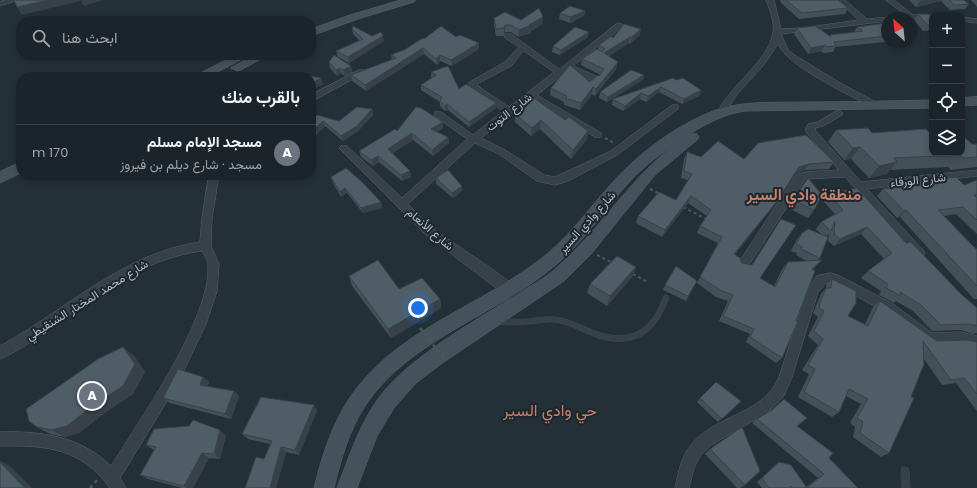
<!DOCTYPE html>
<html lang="ar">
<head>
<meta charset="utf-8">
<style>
	body { margin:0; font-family:Poppins,Vazirmatn,sans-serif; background:#283036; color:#f1f3f6; direction:rtl }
	.controls { position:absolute; right:12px; top:12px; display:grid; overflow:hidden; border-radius:8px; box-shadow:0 2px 6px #0003 }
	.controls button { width:36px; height:36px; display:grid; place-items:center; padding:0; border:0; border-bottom:1px solid #394147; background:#1b242a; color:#f1f3f6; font:20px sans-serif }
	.compass { position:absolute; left:881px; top:12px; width:36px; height:36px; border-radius:50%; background:#1b242a; box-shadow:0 2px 6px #0003; rotate:333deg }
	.you { position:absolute; left:418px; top:308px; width:14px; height:14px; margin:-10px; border:3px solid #fff; border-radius:50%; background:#1a73e8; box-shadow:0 0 0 6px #1a73e833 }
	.badge { display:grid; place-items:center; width:26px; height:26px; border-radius:50%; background:#d93025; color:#fff; font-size:13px; font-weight:700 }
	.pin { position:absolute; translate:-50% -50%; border:2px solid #fff; box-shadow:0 1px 4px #0006 }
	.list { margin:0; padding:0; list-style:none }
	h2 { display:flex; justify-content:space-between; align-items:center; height:52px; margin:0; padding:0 16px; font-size:17px }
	h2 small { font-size:13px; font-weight:400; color:#a0a4a8 }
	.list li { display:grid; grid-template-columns:26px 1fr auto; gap:12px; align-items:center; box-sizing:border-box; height:56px; padding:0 16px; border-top:1px solid #394147 }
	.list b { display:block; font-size:15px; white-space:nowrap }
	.list p { margin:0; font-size:13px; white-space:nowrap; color:#a0a4a8 }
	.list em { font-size:13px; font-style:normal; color:#a0a4a8 }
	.icon { flex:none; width:22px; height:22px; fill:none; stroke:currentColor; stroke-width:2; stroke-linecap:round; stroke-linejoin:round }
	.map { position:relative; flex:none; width:977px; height:488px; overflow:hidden; direction:ltr }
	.search { position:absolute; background:#1b242a; box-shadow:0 2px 6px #0003; left:16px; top:16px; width:300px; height:44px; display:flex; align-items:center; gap:10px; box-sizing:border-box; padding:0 14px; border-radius:16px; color:#a0a4a8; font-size:15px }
	.panel { position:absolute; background:#1b242a; box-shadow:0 2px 6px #0003; left:16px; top:72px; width:300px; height:108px; border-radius:16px; direction:rtl }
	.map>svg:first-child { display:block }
</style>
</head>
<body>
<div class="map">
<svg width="977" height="488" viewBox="0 0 977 488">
	<rect width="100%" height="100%" fill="#243038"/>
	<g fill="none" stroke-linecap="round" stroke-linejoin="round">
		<g stroke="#566066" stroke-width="0.5">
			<g id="lane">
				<path d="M666,295l2,1 1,2c-4,8 -7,17 -13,25 -16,21 -40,22 -63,13 -13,-5 -24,-12 -38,-14 -9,-1 -18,2 -27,2 -11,1 -21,1 -31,0l-2,-1 -1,-2 1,-2 2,-1c10,1 20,2 31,1 9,-1 18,-3 27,-2 15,2 27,9 40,14 22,8 43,7 58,-13 5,-7 7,-14 11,-22z"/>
				<polygon points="905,467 908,468 909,471 910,488 902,488 901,471 902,468"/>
			</g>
		</g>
		<g stroke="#566066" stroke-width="1">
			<g id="street">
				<polygon points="6,0 18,0 0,6 0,2"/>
				<path d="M766,0h8l7,29 22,-1 56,-8 -22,-20h8l22,19 23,-2 -3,1v3l-106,13 7,16 8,6 46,28 36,19v4h-6c-24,-13 -84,-40 -94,-63l-15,22 -25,27 -13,20h-6l-1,-2c14,-27 50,-50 55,-78 2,-10 -3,-23 -7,-33z"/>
				<polygon points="886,0 894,0 913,15 935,15 932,15 932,18 893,18 905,15"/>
				<polygon points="962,17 977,19 977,23 962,21"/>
				<path d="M618,23l7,2 -52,41 25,11v4h-6l-24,-11 -31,25 64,38v4h-6l-64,-38 -50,39 24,12 39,25 11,2 56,-26 61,-46h6v4l-61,46 -49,26 -13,4 -18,-4 -38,-27 -24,-11 -67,61c9,9 17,19 27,26 18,14 86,55 94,71l-2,4 -4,1 -4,-1 -93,-70 -87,-87 2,-2h6l55,52 65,-59 -32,-23v-4h6l32,23 30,-24 -27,-18 -8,-10 37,-21 14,-15 -14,-9v-4h6l48,35zM524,51l30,21 -45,35 -27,-18 -5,-5 34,-18z"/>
				<polygon points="359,70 365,70 366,72 311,102 311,95"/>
				<polygon points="839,110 843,113 842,115 823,126 815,128 815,130 861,182 977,170 977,176 867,189 923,250 925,253 923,256 915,256 845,177 806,179 804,181 747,268 739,268 737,265 739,262 796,175 805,172 839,170 809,136 805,130 808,124 817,122"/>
				<path d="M209,175h10l-7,43 -1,28 8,18 -2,27 -11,33 -19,40 -20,37 -47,77 6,10h-16c-29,-40 -64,-43 -110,-42v-14c42,-1 80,4 111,34 28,-45 101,-149 97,-201 0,-5 -4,-10 -6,-14 -62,8 -105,46 -155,80 -15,10 -30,21 -47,28v-13c66,-36 123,-93 200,-104l2,-24z"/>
				<path d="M831,273l9,3 53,28 39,29 28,-1 17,4v12l-17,-4 -30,1 -4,-2 -41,-31 -52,-29h-7l-8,9 -26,85 -8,19 -17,17 -56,32 -11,11 -6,12 -5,20h-14c3,-15 6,-31 16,-43 23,-30 73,-30 88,-68l29,-89 9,-12z"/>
			</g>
		</g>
		<g stroke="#566066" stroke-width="1">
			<g id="secondary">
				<polygon points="401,0 416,0 414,2 358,19 311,36 311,29 350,15"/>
				<polygon points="236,55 250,55 208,77 193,77"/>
				<polygon points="255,55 268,55 241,70 237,71 231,68"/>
				<polygon points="977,97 977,105 962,106 962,98"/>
				<path d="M932,100v8l-187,3c-20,3 -37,12 -54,22l6,1 2,3 -2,3 -42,35 -63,78 -28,28 -123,83 -25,19 -22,25 -17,28 -20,52h-20c12,-31 23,-66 44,-93 31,-40 96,-75 140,-103 11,-7 23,-13 33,-22 45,-38 75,-92 123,-127 -16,10 -31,22 -45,36 -25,27 -45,59 -74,84 -59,52 -148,75 -193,143 -16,25 -24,53 -31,82h-20c9,-36 21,-74 46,-104 48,-59 129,-82 187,-130 25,-21 44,-48 66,-72 27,-30 65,-58 103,-72 29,-10 60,-7 90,-8 42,0 84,-1 126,-2z"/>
				<polygon points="21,162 21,173 0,183 0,172"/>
			</g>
		</g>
		<g stroke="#485a58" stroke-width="2" stroke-dasharray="3 3" stroke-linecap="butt">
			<polyline points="605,138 614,143"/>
			<polyline points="650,189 660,194"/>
			<polyline points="683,207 706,219"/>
			<polyline points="597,255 613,263"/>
			<polyline points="633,274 647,282"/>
		</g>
		<polyline stroke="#485a58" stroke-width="2.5" stroke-dasharray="3.5 3.5" stroke-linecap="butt" points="90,488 97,480"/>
		<use href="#lane" fill="#374248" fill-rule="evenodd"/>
		<use href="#street" fill="#374248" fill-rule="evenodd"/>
		<use href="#secondary" fill="#46525b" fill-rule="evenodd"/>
		<polyline stroke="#485a58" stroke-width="2.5" stroke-dasharray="3.5 3.5" stroke-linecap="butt" points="420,328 446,361"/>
	</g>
	<g fill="#445058">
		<polygon points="780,0 838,0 848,8 845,14 799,19 781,3"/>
		<polygon points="909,0 964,0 969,4 965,9 950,10 941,1 916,7"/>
		<polygon points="971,0 977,0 977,7"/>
		<polygon points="585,11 584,16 570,23 559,19 560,13"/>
		<polygon points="918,14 932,18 932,30 923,31 914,20"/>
		<polygon points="543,17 542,24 531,31 531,33 518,37 511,32 505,32 504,36 496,36 494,25 494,18 521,20"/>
		<polygon points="886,20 887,20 887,41 886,42 835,47 833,52 823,53 821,51 808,54 794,34 797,28 830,37 830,35 854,32 857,27 884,24"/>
		<polygon points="911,26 917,31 913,37 911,38"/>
		<polygon points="352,29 372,36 384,41 349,63 338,57 336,51 360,41 353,34"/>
		<polygon points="640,35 630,44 629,43 609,56 616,69 595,96 592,94 580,110 564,105 564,102 550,95 551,88 590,82 600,75 601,75 581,65 582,59 598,49 599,45 613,38"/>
		<polygon points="456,37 479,49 452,66 440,61 437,65 424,54 366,91 352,81 351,75 392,60 391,55 404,50"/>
		<polygon points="588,37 560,55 552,52 553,46"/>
		<polygon points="329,62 353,72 345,76 341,73 337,76 330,68"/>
		<polygon points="431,72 459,89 496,108 469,127 448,110 445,111 440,106 440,102 421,90 421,85 432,78 431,77"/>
		<polygon points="644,75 643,80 607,102 599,98 600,92"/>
		<polygon points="676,80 701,90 699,96 682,104 659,92 646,102 640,99 623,111 612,105 613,99"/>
		<polygon points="372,109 373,115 358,131 343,141 325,126 314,137 311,136 311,119 339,121"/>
		<polygon points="515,114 565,120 588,131 587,139 571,159 540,129 531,136 515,122"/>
		<polygon points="443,122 443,128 437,132 448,137 449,143 433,156 413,140 393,153 410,171 411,177 402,181 379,162 373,166 361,157 359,151 397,131"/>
		<polygon points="836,130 872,133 932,153 977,144 977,167 951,170 948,167 890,170 887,174 869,178 851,159 844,160 828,142"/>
		<polygon points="687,152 701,157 834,162 829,169 805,170 795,174 773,207 735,254 742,263 760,278 774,286 783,268 788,262 807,261 796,255 797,253 791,251 797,239 802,233 822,235 816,229 821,222 835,214 824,202 829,194 906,243 961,294 977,308 977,333 973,334 960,330 932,331 913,311 896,301 894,303 879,295 881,291 861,278 868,271 884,259 861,234 834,246 828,241 829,233 826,237 820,258 818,260 816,266 813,270 782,358 776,363 746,342 750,334 719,321 728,301 716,297 697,283 718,243 697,233 700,226 707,216 688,203 662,237 636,223 638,216 676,200 688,180 681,178 684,159"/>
		<polygon points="331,177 381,202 382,208 363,213 347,193 341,197 333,183"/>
		<polygon points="436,178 462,186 462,191 453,198 436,184"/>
		<polygon points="808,178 814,210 808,218 788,208"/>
		<polygon points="977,180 977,234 956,214 944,216 976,249 977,249 977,299 974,299 900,217 897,218 877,196 883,189 907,185 909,183 964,185"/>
		<polygon points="636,267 632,277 607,306 587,293 590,284"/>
		<polygon points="349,276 440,299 441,308 391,338 352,286"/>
		<polygon points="832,279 848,316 865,324 873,307 880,301 937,341 977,342 977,411 956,383 942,385 924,359 911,397 889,453 881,457 853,437 855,427 850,423 861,404 846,396 839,412 832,417 798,397 809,374 802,370 818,345 808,336 818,317 813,313 821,294 826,288 826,285"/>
		<polygon points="697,281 686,301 663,290 665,285"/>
		<polygon points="134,356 145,372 133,394 106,412 79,433 65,437 50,434 37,427"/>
		<polygon points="203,377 209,382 207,386 234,391 239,396 231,419 170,403 163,398"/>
		<polygon points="700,398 737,405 718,422 697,402"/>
		<polygon points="784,399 797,426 858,488 762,488 757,482 774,466 779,462 806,487 818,478 752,423 757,419 771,411"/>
		<polygon points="317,410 299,455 286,452 276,488 245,488 264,459 270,444 248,439 242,434"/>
		<polygon points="226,435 220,459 209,458 193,488 182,488 148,479 140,475 154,450 146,445"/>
		<polygon points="710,449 745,485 740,488 737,488 705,454"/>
	</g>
	<g fill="#374147">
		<polygon points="50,0 79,0 80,1 22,15 17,7"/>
		<polygon points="80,0 103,0 84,6"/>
		<polygon points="928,0 942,0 941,1 916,7 919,2"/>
		<polygon points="585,11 584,16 570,23 570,17"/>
		<polygon points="543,17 542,24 531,31 531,33 518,37 519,30"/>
		<polygon points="505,25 505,32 504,36 504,28"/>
		<polygon points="641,29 640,35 630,44 632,37"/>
		<polygon points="589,32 588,37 560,55 561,50"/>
		<polygon points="383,36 384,41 349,63 348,57"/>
		<polygon points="630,37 629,43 603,60 604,53"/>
		<polygon points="479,43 479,49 452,66 451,60"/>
		<polygon points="825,45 821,51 808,54 811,48"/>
		<polygon points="423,48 424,54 366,91 365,85"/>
		<polygon points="440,55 440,61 437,65 436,59"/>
		<polygon points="618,62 616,69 595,96 596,89"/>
		<polygon points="351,66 353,72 345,76 343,70"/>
		<polygon points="340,68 341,73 337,76 336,70"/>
		<polygon points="644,75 643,80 607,102 608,97"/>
		<polygon points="321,78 323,84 311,91 311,84"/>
		<polygon points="593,87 592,94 580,110 581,103"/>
		<polygon points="661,87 659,92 646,102 648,96"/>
		<polygon points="701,90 699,96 682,104 684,99"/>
		<polygon points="641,93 640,99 623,111 625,106"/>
		<polygon points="496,103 496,108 469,127 469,122"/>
		<polygon points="447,104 448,110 445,111 445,106"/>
		<polygon points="372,109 373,115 358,131 343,141 341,136"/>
		<polygon points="541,120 540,129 531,136 532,128"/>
		<polygon points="323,121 325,126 314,137 312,132"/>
		<polygon points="443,122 443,128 431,135 431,129"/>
		<polygon points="588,131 587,139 571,159 573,150"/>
		<polygon points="412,133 413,140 389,155 388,149"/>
		<polygon points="448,137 449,143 433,156 432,150"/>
		<polygon points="860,147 851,159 844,160 853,148"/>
		<polygon points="378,156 379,162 373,166 371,160"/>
		<polygon points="897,162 887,174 869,178 879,166"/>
		<polygon points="809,164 805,170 795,174 773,207 731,260 734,254 799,167"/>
		<polygon points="410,171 411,177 402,181 401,175"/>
		<polygon points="462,186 462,191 453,198 452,193"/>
		<polygon points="345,188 347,193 341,197 340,192"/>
		<polygon points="691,196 688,203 662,237 665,230"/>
		<polygon points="381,202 382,208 363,213 361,208"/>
		<polygon points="906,210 900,217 897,218 904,211"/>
		<polygon points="867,227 861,234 834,246 840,239"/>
		<polygon points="636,267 632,277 607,306 610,296"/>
		<polygon points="440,299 441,308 391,338 388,329"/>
		<polygon points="123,347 134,356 145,372 133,394 106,412 79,433 65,437 51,430"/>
		<polygon points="203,377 209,382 205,391 200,385"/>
		<polygon points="234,391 239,396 231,419 225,414"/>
		<polygon points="314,405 317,410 299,455 295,450"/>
		<polygon points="220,430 226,435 220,459 214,454"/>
		<polygon points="281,447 286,452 276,488 270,488"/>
		<polygon points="202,453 209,458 193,488 187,488 184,486"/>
		<polygon points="0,461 9,465 32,488 25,488 0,462"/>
	</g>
	<g fill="#4f5d66" stroke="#374147">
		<polygon points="14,0 50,0 17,7"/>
		<polygon points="786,0 838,0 848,8 802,13"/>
		<polygon points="917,0 928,0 919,2"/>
		<polygon points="949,0 964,0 969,4 954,5"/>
		<polygon points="570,6 585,11 570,17 560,13"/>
		<polygon points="539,8 543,17 529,25 531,25 519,30 511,25 505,25 504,28 496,29 494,18 505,12 521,20"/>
		<polygon points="918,14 928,14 932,18 932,25 927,25"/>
		<polygon points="887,23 887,36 834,42 836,46 826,47 825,45 811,48 797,28 815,26 831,37 830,35 863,31 857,27"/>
		<polygon points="624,24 641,29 632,37 630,37 604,53 618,62 596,89 593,87 581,103 565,98 567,96 551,88 570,65 590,82 597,76 600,75 604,69 582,59 597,49 602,52 605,49 599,45 611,36 613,38"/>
		<polygon points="353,26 372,36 381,32 383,36 348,57 336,51 363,39 352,29"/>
		<polygon points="441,26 456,37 460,35 479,43 451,60 440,55 436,59 423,48 365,85 351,75 396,58 391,55 404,50 423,38 424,39"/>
		<polygon points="911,26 917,31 911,32"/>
		<polygon points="575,27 589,32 561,50 553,46"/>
		<polygon points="334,55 351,66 343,70 340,68 336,70 329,62"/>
		<polygon points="448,66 459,89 466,84 496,103 469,122 447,104 445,106 440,101 442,97 421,85 436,75 431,72"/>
		<polygon points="631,70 644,75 608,97 600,92"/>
		<polygon points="309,76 321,78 311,84 311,77 307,77"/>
		<polygon points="673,78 676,80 683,78 701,90 684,99 661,87 648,96 641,93 625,106 613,99"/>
		<polygon points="534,98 565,120 569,117 588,131 573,150 541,120 532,128 515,114"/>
		<polygon points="357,107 372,109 357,126 341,136 323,121 312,132 311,131 311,119 317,115 339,121"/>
		<polygon points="416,107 421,108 443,122 431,129 448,137 432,150 412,133 388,149 410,171 401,175 378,156 371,160 359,151 395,129 397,131"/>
		<polygon points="868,128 872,133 926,129 932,135 932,153 962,153 962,135 972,144 977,144 977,157 963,158 960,155 894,158 897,162 879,166 860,147 853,148 836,130"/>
		<polygon points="806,135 834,162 809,164 799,167 778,200 734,254 740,258 742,263 752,265 781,219 796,225 760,278 775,287 788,262 822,260 812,269 815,271 796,321 798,321 782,358 750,337 754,329 723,316 733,295 720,290 700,277 722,237 700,226 711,210 691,196 665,230 638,216 659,192 676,200 692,174 684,171 687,152 701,157 718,141 744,159 758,143"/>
		<polygon points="346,168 362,182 381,202 361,208 345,188 340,192 331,177"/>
		<polygon points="448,170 462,186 452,193 436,178"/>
		<polygon points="956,177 964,185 977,180 977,195 974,195 977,198 977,220 963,207 938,210 976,249 977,249 977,286 906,210 904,211 883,189 910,184 909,183"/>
		<polygon points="808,178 822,195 814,210 793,200"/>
		<polygon points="857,188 906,243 911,242 961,294 977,308 977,326 969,324 941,325 921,305 900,292 901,296 886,288 888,284 868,271 892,253 867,227 840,239 834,234 835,221 831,231 821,222 843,210 829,194"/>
		<polygon points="808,229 828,237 820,258 801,249 802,247 796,244 802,233"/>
		<polygon points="617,256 636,267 610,296 590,284"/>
		<polygon points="378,260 399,289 422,278 440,299 388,329 349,276"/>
		<polygon points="676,266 697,281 688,296 665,285"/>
		<polygon points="832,279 856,291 856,303 848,316 868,326 880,301 937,341 968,340 977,342 977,394 964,378 951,380 923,341 924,364 911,397 914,398 889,453 860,433 863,422 857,418 868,399 849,389 839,412 804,392 815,369 808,365 823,339 814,331 824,311 819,307 820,302 826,288 831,288"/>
		<polygon points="123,347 135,364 123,386 94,405 67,426 51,430 37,427 29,421 26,409 98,359"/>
		<polygon points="178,369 203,377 200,385 234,391 225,414 163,398"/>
		<polygon points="716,382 741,401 722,419 700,398"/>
		<polygon points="261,397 314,405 295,450 281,447 270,488 245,488 256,457 264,459 272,441 242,434"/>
		<polygon points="784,399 807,418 797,426 833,453 829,458 858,488 792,488 791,486 789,488 769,488 762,478 779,462 791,465 807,488 824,474 757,419 772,410"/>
		<polygon points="193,420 220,430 214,454 202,453 184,486 140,475 156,447 146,445 154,429 189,426"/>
		<polygon points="742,427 760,471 745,485 710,449"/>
		<polygon points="0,462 25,488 0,488"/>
	</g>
	<g text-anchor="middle" stroke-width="4" stroke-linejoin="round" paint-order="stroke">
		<g font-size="12" fill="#b3bdc4" stroke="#1d272d">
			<text transform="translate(509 112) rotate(-38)" y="4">شارع التوت</text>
			<text transform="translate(918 180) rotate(-6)" y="4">شارع الورقاء</text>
			<text transform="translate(587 222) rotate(-48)" y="4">شارع وادي السير</text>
			<text transform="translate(430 229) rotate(41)" y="4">شارع الأنعام</text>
			<text transform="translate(87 300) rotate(-32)" y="4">شارع محمد المختار الشنقيطي</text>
		</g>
		<g font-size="16" font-weight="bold" fill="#c98069" stroke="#1d272d">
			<text x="804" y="200">منطقة وادي السير</text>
		</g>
		<g font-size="16" fill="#c98069" stroke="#1d272d">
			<text x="550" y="416">حي وادي السير</text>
		</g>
	</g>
</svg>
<div class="controls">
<button>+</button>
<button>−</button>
<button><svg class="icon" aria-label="locate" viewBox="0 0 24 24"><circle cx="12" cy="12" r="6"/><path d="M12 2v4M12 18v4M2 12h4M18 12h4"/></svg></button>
<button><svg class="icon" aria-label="layers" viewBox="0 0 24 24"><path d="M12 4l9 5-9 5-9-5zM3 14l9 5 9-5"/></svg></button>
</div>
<svg class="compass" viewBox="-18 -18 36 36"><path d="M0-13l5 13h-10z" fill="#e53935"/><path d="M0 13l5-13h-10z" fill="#a0a4a8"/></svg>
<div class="you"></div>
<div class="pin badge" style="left:92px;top:396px;background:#6b7280">A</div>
<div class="search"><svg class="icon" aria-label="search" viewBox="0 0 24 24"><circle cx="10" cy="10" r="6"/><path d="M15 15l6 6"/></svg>ابحث هنا</div>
<section class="panel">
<h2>بالقرب منك<small></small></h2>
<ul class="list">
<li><span class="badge" style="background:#6b7280">A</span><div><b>مسجد الإمام مسلم</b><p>مسجد · شارع ديلم بن فيروز</p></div><em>170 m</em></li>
</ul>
</section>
</div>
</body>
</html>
